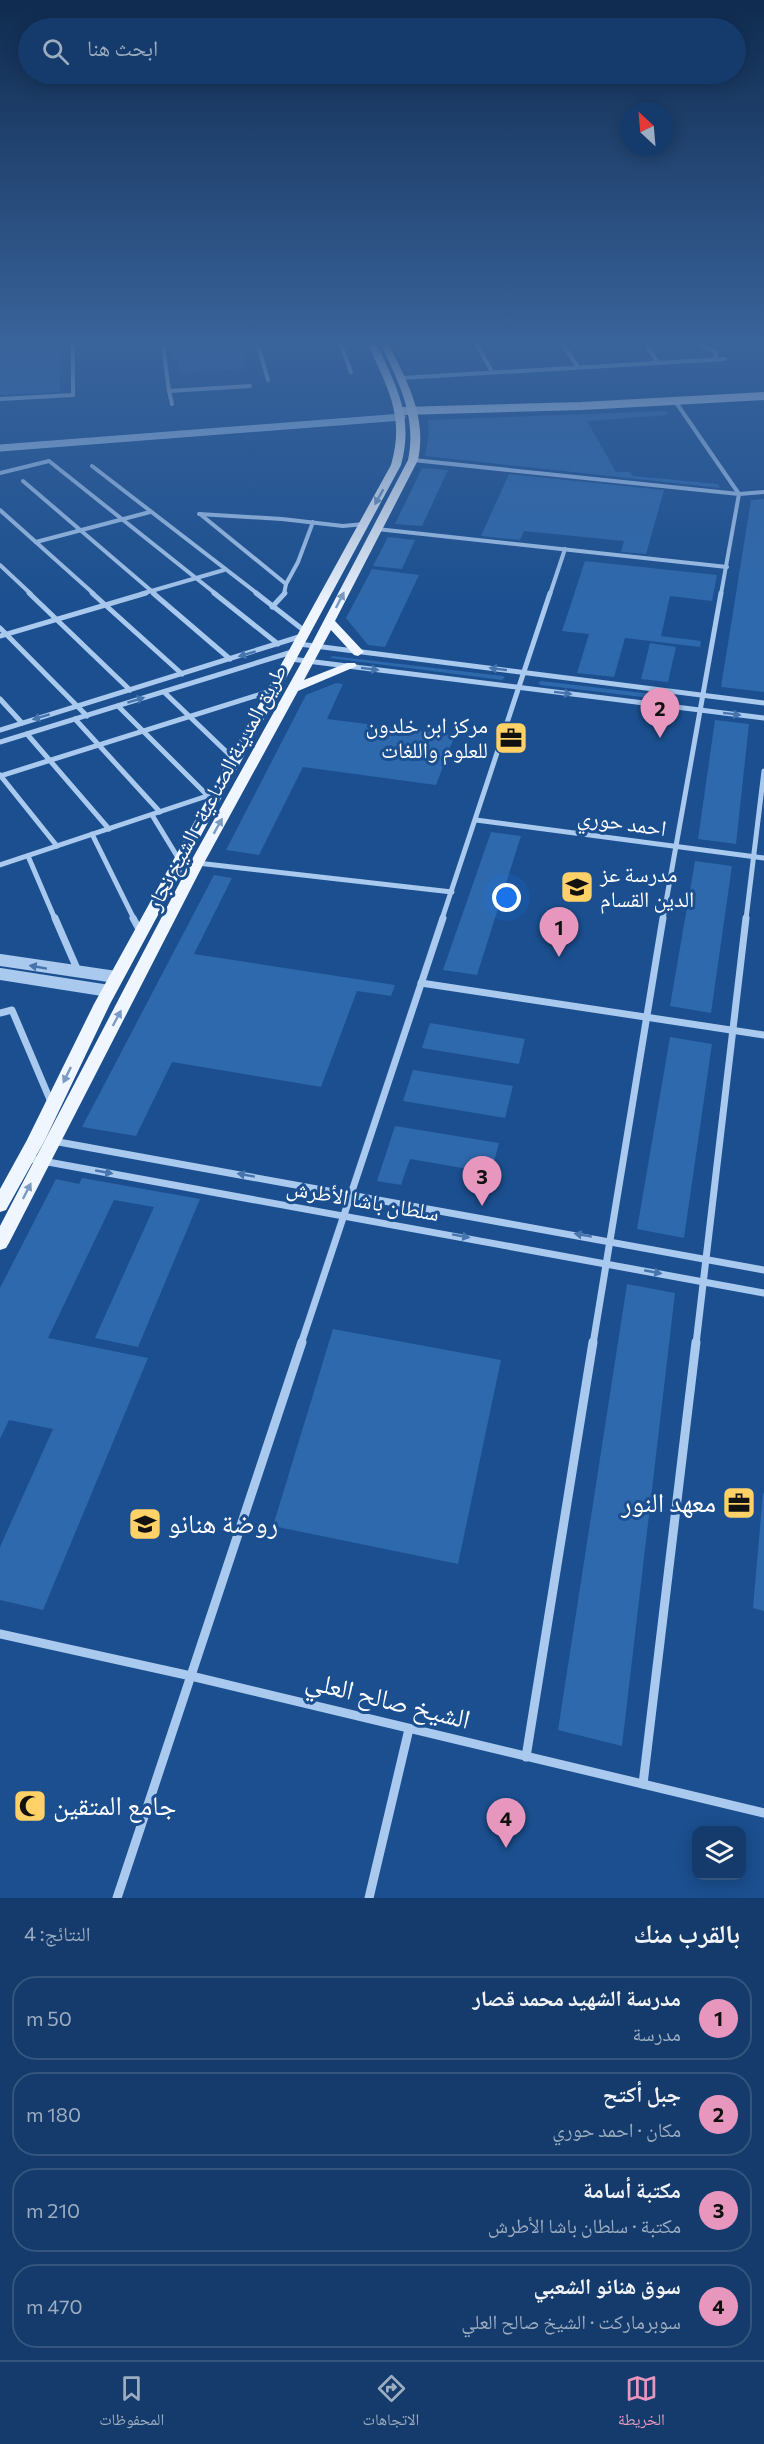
<!DOCTYPE html>
<html lang="ar">
<head>
<meta charset="utf-8">
<style>
	body { margin:0; font-family:Commissioner,"Noto Naskh Arabic",sans-serif; background:#1d4271; color:#f1f3f6; direction:rtl }
	.controls { position:absolute; right:18px; bottom:18px; display:grid; overflow:hidden; border-radius:12px; box-shadow:0 3px 15px #0003 }
	.controls button { width:54px; height:54px; display:grid; place-items:center; padding:0; border:0; border-bottom:2px solid #33557e; background:#143b6b; color:#f1f3f6; font:30px sans-serif }
	.compass { position:absolute; left:620px; top:102px; width:54px; height:54px; border-radius:50%; background:#143b6b; box-shadow:0 3px 15px #0003; rotate:334deg }
	.you { position:absolute; left:507px; top:898px; width:21px; height:21px; margin:-15px; border:4px solid #fff; border-radius:50%; background:#1a73e8; box-shadow:0 0 0 9px #1a73e833 }
	.badge { display:grid; place-items:center; width:39px; height:39px; border-radius:50%; background:#e797bd; color:#111; font-size:20px; font-weight:700 }
	.pin { position:absolute; translate:-50% -50px; filter:drop-shadow(0 2px 3px #0008) }
	.pin::after { content:''; position:absolute; top:32px; width:21px; height:18px; background:inherit; clip-path:polygon(0 0,100% 0,50% 100%) }
	.list { margin:0; padding:0; list-style:none }
	h2 { display:flex; justify-content:space-between; align-items:center; height:78px; margin:0; padding:0 24px; font-size:26px }
	h2 small { font-size:20px; font-weight:400; color:#9dadc1 }
	.list li { display:grid; grid-template-columns:39px 1fr auto; gap:18px; align-items:center; box-sizing:border-box; height:84px; margin:0 12px 12px; padding:0 12px; border:2px solid #33557e; border-radius:24px }
	.list b { display:block; font-size:22px; white-space:nowrap }
	.list p { margin:0; font-size:20px; white-space:nowrap; color:#9dadc1 }
	.list em { font-size:20px; font-style:normal; color:#9dadc1 }
	.icon { flex:none; width:33px; height:33px; fill:none; stroke:currentColor; stroke-width:2; stroke-linecap:round; stroke-linejoin:round }
	.map { position:relative; flex:none; width:764px; height:1898px; overflow:hidden; direction:ltr }
	.search { position:absolute; background:#143b6b; box-shadow:0 3px 15px #0003; left:18px; right:18px; top:18px; height:66px; display:flex; align-items:center; gap:15px; box-sizing:border-box; padding:0 21px; border-radius:33px; color:#9dadc1; font-size:22px }
	.sheet { height:462px; background:#143b6b }
	nav { display:flex; justify-content:space-around; align-items:center; box-sizing:border-box; height:84px; border-top:2px solid #33557e; background:#143b6b; font-size:16px; color:#9dadc1 }
	nav a { display:grid; justify-items:center; gap:3px }
	nav .on { color:#e797bd }
	.map>svg:first-child { display:block }
</style>
</head>
<body>
<div class="map">
<svg width="764" height="1898" viewBox="0 0 764 1898">
	<rect width="100%" height="100%" fill="#1b4f8f"/>
	<g fill="#2e69ad">
		<polygon points="0,345 61,345 60,392 0,395"/>
		<polygon points="172,345 249,345 251,354 243,354 245,369 180,373 178,358 173,358"/>
		<polygon points="666,411 668,415 587,421 616,472 629,472 633,476 718,484 720,488 425,456 429,434 428,420"/>
		<polygon points="422,468 448,470 422,526 395,524"/>
		<polygon points="509,474 664,490 646,554 621,552 624,541 524,531 520,540 481,536"/>
		<polygon points="764,499 764,692 721,687 751,500"/>
		<polygon points="388,537 415,540 402,569 373,566"/>
		<polygon points="585,561 717,575 712,601 670,596 661,636 701,641 700,647 625,638 614,677 577,673 589,634 562,631"/>
		<polygon points="372,569 419,575 385,647 368,645 346,618"/>
		<polygon points="650,643 676,647 668,682 641,679"/>
		<polygon points="332,656 503,676 505,677 502,680 330,658"/>
		<polygon points="541,681 677,697 678,699 676,701 541,685 538,683"/>
		<polygon points="336,683 343,684 327,719 455,735 436,785 303,767 259,855 226,850 306,695"/>
		<polygon points="715,720 749,724 736,844 698,839"/>
		<polygon points="491,832 521,836 477,975 443,970"/>
		<polygon points="695,861 732,866 711,1013 670,1006"/>
		<polygon points="214,875 232,878 194,954 395,985 391,996 357,991 321,1087 172,1062 136,1136 82,1127"/>
		<polygon points="430,1023 525,1039 519,1064 422,1048"/>
		<polygon points="670,1037 712,1044 684,1238 637,1229"/>
		<polygon points="413,1070 513,1086 505,1118 403,1101"/>
		<polygon points="395,1126 499,1143 491,1173 410,1159 401,1185 377,1181"/>
		<polygon points="82,1178 200,1199 138,1347 95,1338 154,1207 114,1200 48,1338 148,1358 43,1610 0,1600 0,1547 53,1429 9,1420 0,1439 0,1288 56,1179 79,1184"/>
		<polygon points="627,1284 675,1293 622,1746 558,1730"/>
		<polygon points="333,1329 501,1360 458,1564 273,1526"/>
		<polygon points="763,1493 764,1493 764,1611 753,1608"/>
	</g>
	<g fill="none" stroke-linecap="round" stroke-linejoin="round">
		<g stroke="#a9c9ee" stroke-width="4">
			<polyline points="163,345 169,391 250,386"/>
			<polyline points="258,345 268,380"/>
			<polyline points="341,345 351,372"/>
			<polyline points="477,345 492,372"/>
			<polyline points="563,345 578,367"/>
			<polyline points="646,345 658,363"/>
			<polyline points="700,345 716,352 715,359"/>
			<polyline points="400,378 725,359"/>
			<polyline points="169,391 172,404"/>
			<polyline points="0,399 73,395 73,345"/>
			<polyline points="675,401 739,494"/>
			<polyline points="413,460 739,494"/>
			<polyline points="92,466 258,594"/>
			<polyline points="0,473 49,461 216,594"/>
			<polyline points="23,481 155,594"/>
			<polyline points="0,510 94,594"/>
			<polyline points="199,514 282,519 343,526 364,524"/>
			<polyline points="200,514 286,584 284,594"/>
			<polyline points="377,529 727,567"/>
			<polyline points="36,542 150,512"/>
			<polyline points="0,565 31,594"/>
			<polyline points="286,584 298,562 313,522"/>
			<polyline points="141,594 224,570"/>
			<polyline points="550,594 565,549"/>
			<polyline points="721,594 739,494 764,492"/>
		</g>
		<g stroke="#a9c9ee" stroke-width="5">
			<polyline points="29,593 130,690"/>
			<polyline points="92,593 182,674"/>
			<polyline points="153,593 230,659"/>
			<polyline points="214,593 278,644"/>
			<polyline points="256,593 306,632"/>
			<polyline points="272,607 285,593"/>
			<polyline points="0,628 87,716"/>
			<polyline points="0,636 146,593"/>
			<polyline points="299,644 764,703"/>
			<polyline points="291,659 764,718"/>
			<polyline points="164,692 235,760"/>
			<polyline points="0,699 22,723"/>
			<polyline points="118,706 208,796"/>
			<polyline points="75,719 160,812"/>
			<polyline points="0,730 302,636"/>
			<polyline points="27,734 109,829"/>
			<polyline points="0,742 295,651"/>
			<polyline points="0,775 57,846"/>
			<polyline points="0,776 271,691"/>
			<polyline points="152,815 180,861 452,892"/>
			<polyline points="476,820 764,858"/>
			<polyline points="92,834 134,919"/>
			<polyline points="28,856 55,919"/>
			<polyline points="0,865 216,793"/>
			<polyline points="442,919 550,593"/>
			<polyline points="663,919 721,593"/>
			<polyline points="746,919 764,771"/>
		</g>
		<g stroke="#a9c9ee" stroke-width="7">
			<polyline points="55,918 78,971"/>
			<polyline points="133,918 140,931"/>
			<polyline points="421,983 764,1035"/>
			<polyline points="0,1013 12,1010 51,1102"/>
			<polyline points="53,1141 764,1270"/>
			<polyline points="26,1158 764,1293"/>
			<polyline points="301,1344 443,918"/>
			<polyline points="593,1344 663,918"/>
			<polyline points="696,1344 746,918"/>
		</g>
		<g stroke="#a9c9ee" stroke-width="9">
			<polyline points="0,1634 191,1676 764,1813"/>
			<polyline points="526,1757 593,1342"/>
			<polyline points="643,1784 696,1342"/>
			<polyline points="117,1898 302,1342"/>
			<polyline points="369,1898 409,1729"/>
		</g>
		<polyline stroke="#a9c9ee" stroke-width="7" points="0,448 402,417"/>
		<g stroke="#a9c9ee" stroke-width="12">
			<polyline points="0,960 116,977"/>
			<polyline points="0,974 109,991"/>
		</g>
		<polyline stroke="#d6e6fa" stroke-width="8" points="402,411 582,406 764,396"/>
		<g fill="#f0f6ff" fill-rule="evenodd">
			<path d="M368,345h9c20,42 37,72 24,120l-291,539 -65,136 -39,70 -6,2v-23l27,-49 67,-136 297,-539c14,-48 -3,-77 -23,-120z"/>
			<path d="M381,345h8c19,38 38,72 29,115l-83,161 29,31 -6,4 -4,-1 -23,-25 -27,50 43,-17h8l2,3 -59,25 -94,172 -195,380 -3,5 -6,2v-24l190,-363 120,-216 98,-187c9,-43 -9,-77 -27,-115z"/>
		</g>
	</g>
	<defs><path id="oneway-solid" d="M-6-.8H1V-3.2L6.5 0L1 3.2V.8H-6Z" transform="scale(1.5)"/></defs>
	<g fill="#7b9ac1">
		<use href="#oneway-solid" transform="translate(379 497) rotate(119)"/>
		<use href="#oneway-solid" transform="translate(340 600) rotate(-63)"/>
		<use href="#oneway-solid" transform="translate(218 826) rotate(-61)"/>
		<use href="#oneway-solid" transform="translate(117 1018) rotate(-62)"/>
		<use href="#oneway-solid" transform="translate(67 1075) rotate(116)"/>
		<use href="#oneway-solid" transform="translate(27 1191) rotate(-63)"/>
	</g>
	<g fill="#4674ac">
		<use href="#oneway-solid" transform="translate(247 654) rotate(163)"/>
		<use href="#oneway-solid" transform="translate(370 669) rotate(7)"/>
		<use href="#oneway-solid" transform="translate(498 669) rotate(-173)"/>
		<use href="#oneway-solid" transform="translate(563 693) rotate(7)"/>
		<use href="#oneway-solid" transform="translate(136 700) rotate(-17)"/>
		<use href="#oneway-solid" transform="translate(732 714) rotate(7)"/>
		<use href="#oneway-solid" transform="translate(41 717) rotate(163)"/>
		<use href="#oneway-solid" transform="translate(38 967) rotate(-170)"/>
		<use href="#oneway-solid" transform="translate(104 1172) rotate(10)"/>
		<use href="#oneway-solid" transform="translate(246 1175) rotate(-170)"/>
		<use href="#oneway-solid" transform="translate(583 1235) rotate(-170)"/>
		<use href="#oneway-solid" transform="translate(461 1236) rotate(10)"/>
		<use href="#oneway-solid" transform="translate(653 1272) rotate(11)"/>
	</g>
	<linearGradient id="sky" x2="0" y2="1"><stop stop-color="#0f2b4f"/><stop offset="0.56" stop-color="#39639b"/><stop offset="1" stop-color="#39639b" stop-opacity="0"/></linearGradient>
	<rect width="764" height="611" fill="url(#sky)"/>
	<defs>
		<g id="office-square" transform="scale(1.725)"><rect x="-9" y="-9" width="18" height="18" rx="4" fill="#ffd166" stroke="#1b4f8f"/><path d="M-6-3h4V-5.5h4V-3h4V5H-6ZM-1-4.5V-3h2v-1.5ZM-6 0V1H6V0Z" fill="#111"/></g>
		<g id="school-square" transform="scale(1.725)"><rect x="-9" y="-9" width="18" height="18" rx="4" fill="#ffd166" stroke="#1b4f8f"/><path d="M0-5L7-2L0 1L-7-2ZM-4 1L0 2.5L4 1V4Q0 6-4 4Z" fill="#111"/></g>
		<g id="mosque-square" transform="scale(1.725)"><rect x="-9" y="-9" width="18" height="18" rx="4" fill="#ffd166" stroke="#1b4f8f"/><path d="M3.5-4.9A6 6 0 1 0 3.5 4.9A5 5 0 1 1 3.5-4.9Z" fill="#111"/></g>
	</defs>
	<g fill-rule="evenodd">
		<use href="#office-square" x="511" y="738"/>
		<use href="#school-square" x="577" y="887"/>
		<use href="#office-square" x="739" y="1503"/>
		<use href="#school-square" x="145" y="1524"/>
		<use href="#mosque-square" x="30" y="1806"/>
	</g>
	<g text-anchor="middle" stroke-width="6" stroke-linejoin="round" paint-order="stroke">
		<g font-size="22" fill="#fff" stroke="#1b4f8f" text-anchor="end">
			<text x="488" y="733">مركز ابن خلدون<tspan x="488" dy="25">للعلوم واللغات</tspan></text>
			<text x="600" y="882" text-anchor="start">مدرسة عز<tspan x="600" dy="25">الدين القسام</tspan></text>
		</g>
		<g font-size="22" fill="#fff" stroke="#1b4f8f">
			<text transform="translate(216 787) rotate(-62)" y="8">طريق المدينة الصناعية- الشيخ نجار</text>
			<text transform="translate(622 822) rotate(8)" y="8">احمد حوري</text>
			<text transform="translate(363 1200) rotate(10)" y="8">سلطان باشا الأطرش</text>
		</g>
		<g font-size="27" fill="#fff" stroke="#1b4f8f" text-anchor="start">
			<text x="716" y="1512" text-anchor="end">معهد النور</text>
			<text x="168" y="1533">روضة هنانو</text>
			<text x="53" y="1815">جامع المتقين</text>
		</g>
		<g font-size="27" fill="#fff" stroke="#1b4f8f">
			<text transform="translate(388 1700) rotate(14)" y="9">الشيخ صالح العلي</text>
		</g>
	</g>
</svg>
<div class="controls">
<button><svg class="icon" aria-label="layers" viewBox="0 0 24 24"><path d="M12 4l9 5-9 5-9-5zM3 14l9 5 9-5"/></svg></button>
</div>
<svg class="compass" viewBox="-18 -18 36 36"><path d="M0-13l5 13h-10z" fill="#e53935"/><path d="M0 13l5-13h-10z" fill="#9dadc1"/></svg>
<div class="you"></div>
<div class="pin badge" style="left:559px;top:957px">1</div>
<div class="pin badge" style="left:660px;top:738px">2</div>
<div class="pin badge" style="left:482px;top:1206px">3</div>
<div class="pin badge" style="left:506px;top:1848px">4</div>
<div class="search"><svg class="icon" aria-label="search" viewBox="0 0 24 24"><circle cx="10" cy="10" r="6"/><path d="M15 15l6 6"/></svg>ابحث هنا</div>
</div>
<section class="sheet">
<h2>بالقرب منك<small>النتائج: 4</small></h2>
<ul class="list">
<li><span class="badge">1</span><div><b>مدرسة الشهيد محمد قصار</b><p>مدرسة</p></div><em>50 m</em></li>
<li><span class="badge">2</span><div><b>جبل أكتح</b><p>مكان · احمد حوري</p></div><em>180 m</em></li>
<li><span class="badge">3</span><div><b>مكتبة أسامة</b><p>مكتبة · سلطان باشا الأطرش</p></div><em>210 m</em></li>
<li><span class="badge">4</span><div><b>سوق هنانو الشعبي</b><p>سوبرماركت · الشيخ صالح العلي</p></div><em>470 m</em></li>
</ul>
</section>
<nav>
<a class="on"><svg class="icon" aria-label="map" viewBox="0 0 24 24"><path d="M3 6l6-2 6 2 6-2v14l-6 2-6-2-6 2zM9 4v14M15 6v14"/></svg>الخريطة</a>
<a><svg class="icon" aria-label="directions" viewBox="0 0 24 24"><path d="M12 3l9 9-9 9-9-9zM9 14v-3h6M13 9l2 2-2 2"/></svg>الاتجاهات</a>
<a><svg class="icon" aria-label="saved" viewBox="0 0 24 24"><path d="M7 4h10v16l-5-4-5 4z"/></svg>المحفوظات</a>
</nav>
</body>
</html>
